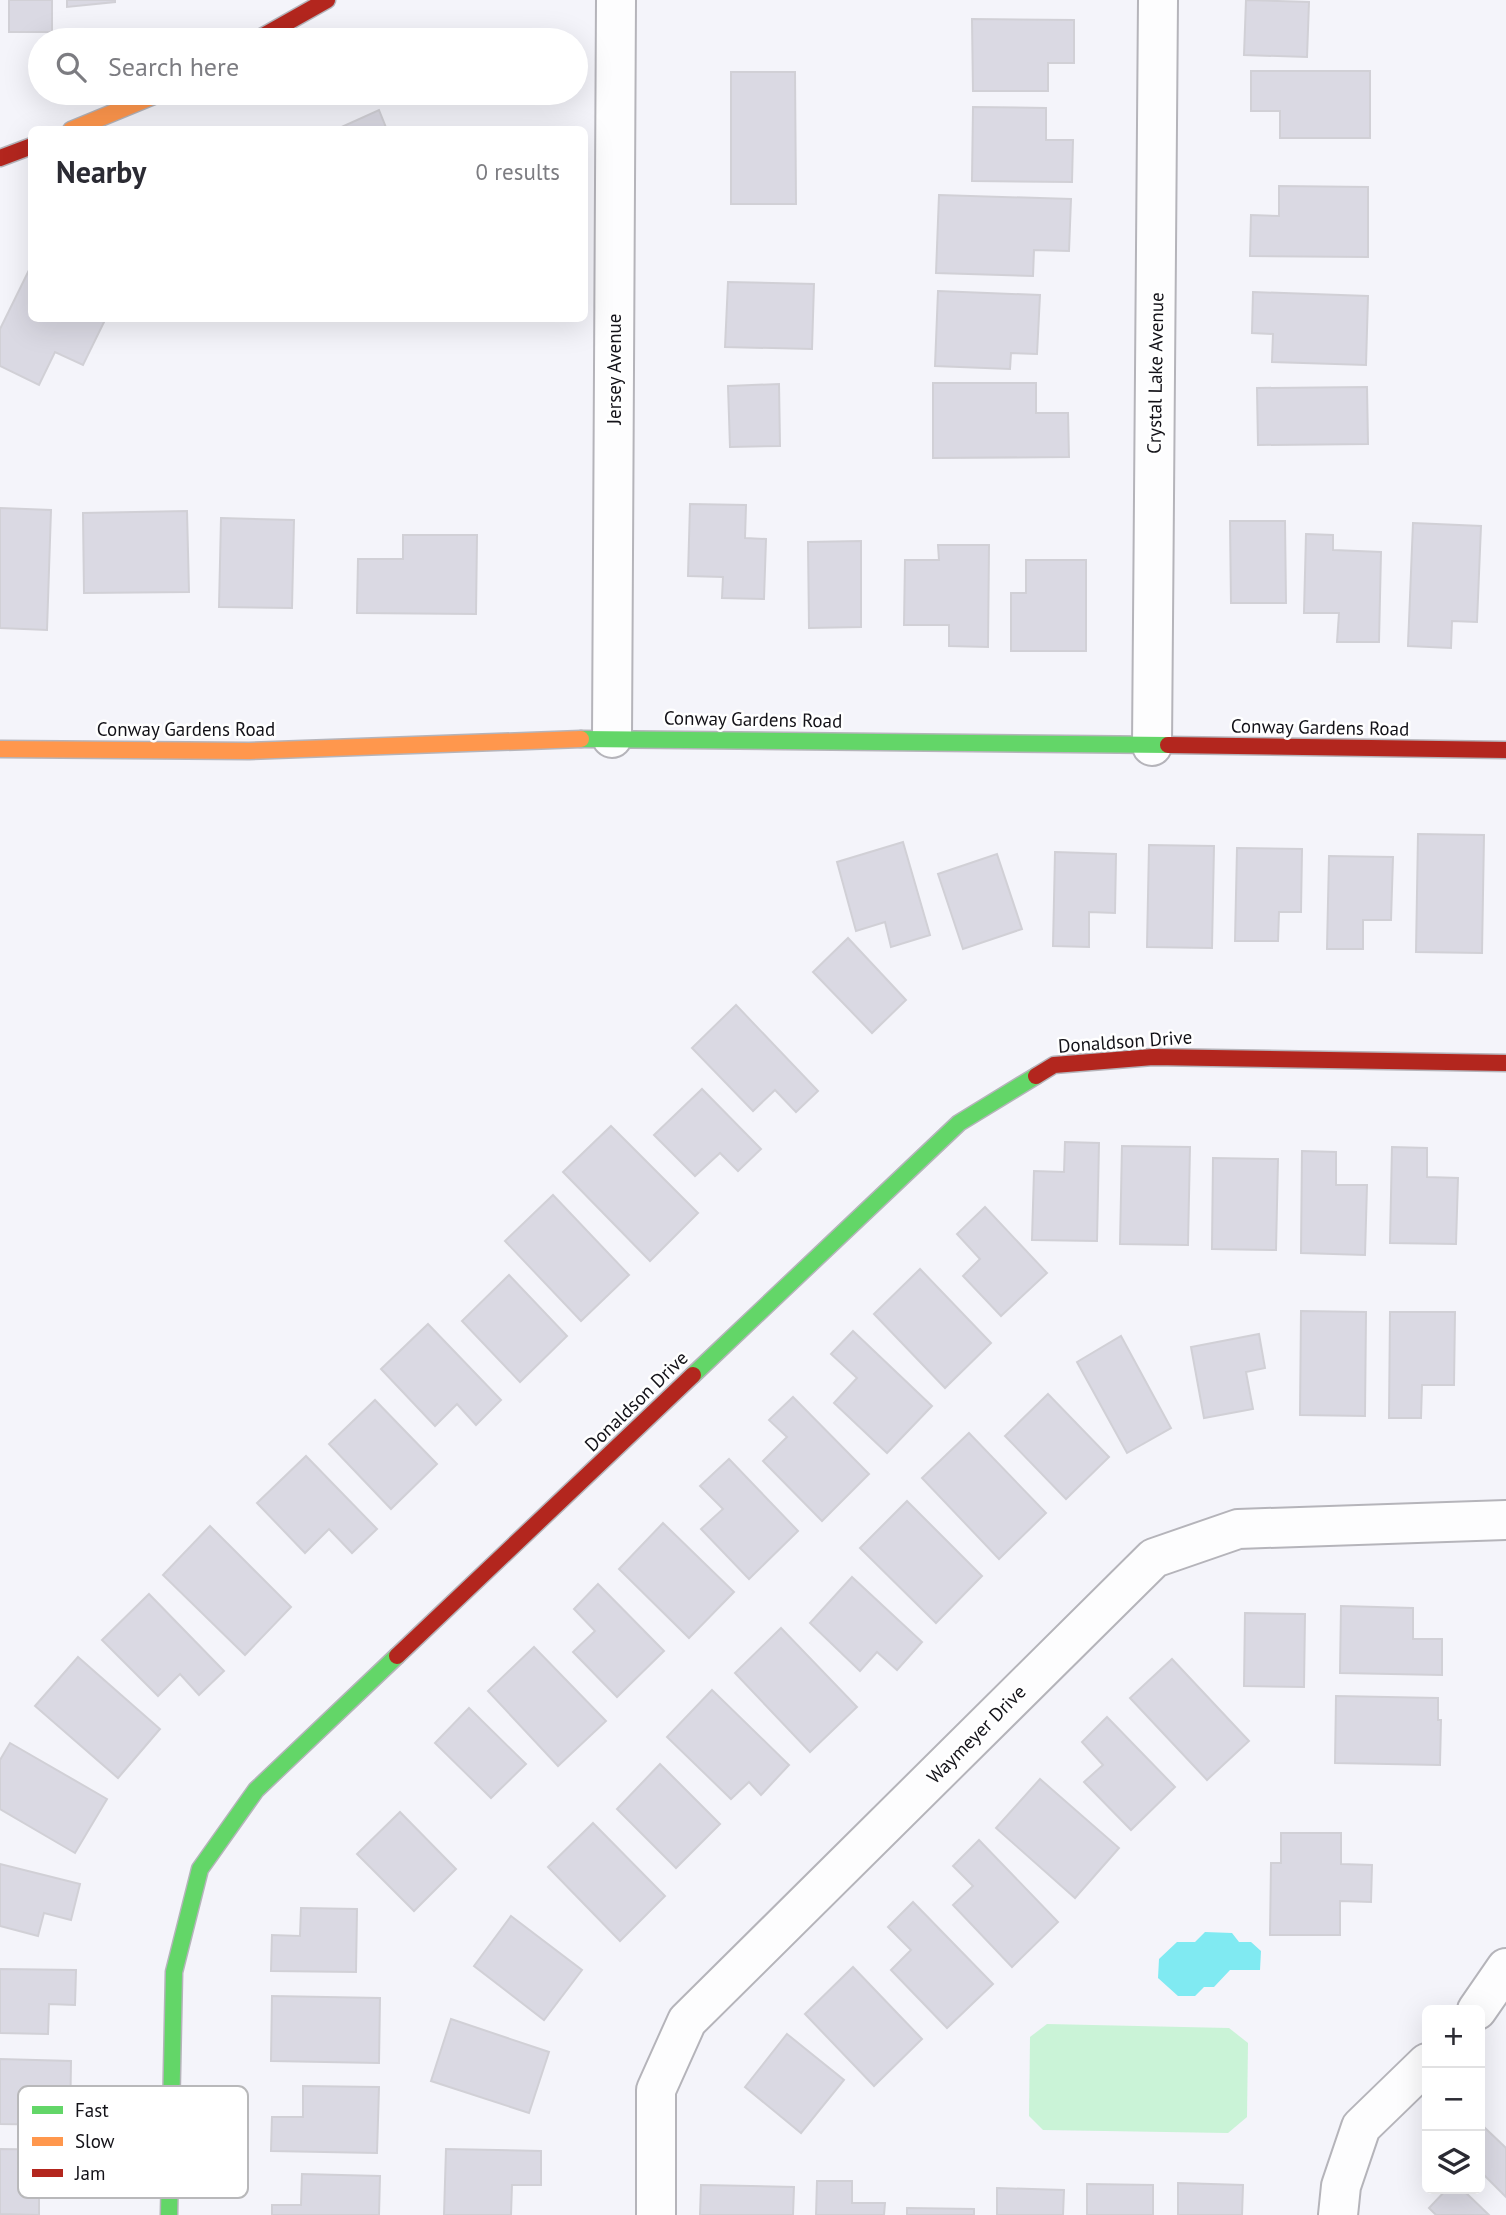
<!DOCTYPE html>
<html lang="en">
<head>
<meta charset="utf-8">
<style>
	body { margin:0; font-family:"PT Sans",sans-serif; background:#f7f7f7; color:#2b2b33 }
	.controls { position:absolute; right:21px; bottom:21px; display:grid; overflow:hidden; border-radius:10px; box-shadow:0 7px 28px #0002 }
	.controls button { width:63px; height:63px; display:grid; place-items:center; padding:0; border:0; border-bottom:2px solid #e1e1e2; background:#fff; color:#2b2b33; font:35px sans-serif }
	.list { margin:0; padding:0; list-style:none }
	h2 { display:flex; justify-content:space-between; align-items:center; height:91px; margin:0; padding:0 28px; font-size:30px }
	h2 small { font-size:23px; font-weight:400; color:#7c7c81 }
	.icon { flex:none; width:38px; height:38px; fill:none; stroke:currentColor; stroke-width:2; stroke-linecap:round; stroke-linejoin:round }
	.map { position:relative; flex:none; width:1506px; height:2215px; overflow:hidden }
	.search { position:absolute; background:#fff; box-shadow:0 7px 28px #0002; left:28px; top:28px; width:560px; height:77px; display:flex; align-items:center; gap:18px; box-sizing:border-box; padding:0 24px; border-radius:38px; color:#7c7c81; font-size:26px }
	.panel { position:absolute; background:#fff; box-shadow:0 7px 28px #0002; left:28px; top:126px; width:560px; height:196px; border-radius:10px }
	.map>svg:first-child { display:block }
</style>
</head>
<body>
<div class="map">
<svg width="1506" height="2215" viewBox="0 0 1506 2215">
	<rect width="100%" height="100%" fill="#f4f4fa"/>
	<polygon fill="#caf3d7" points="1047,2024 1229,2028 1248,2043 1247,2117 1228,2133 1043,2130 1029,2116 1030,2037"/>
	<polygon fill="#80eaf2" points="1205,1932 1232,1933 1239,1942 1251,1942 1261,1951 1260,1970 1230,1970 1214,1987 1204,1987 1195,1996 1178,1996 1158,1978 1159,1959 1177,1942 1195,1942"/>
	<g fill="#dad9e3" stroke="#d1d0d6" stroke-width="2">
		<rect x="9" y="0" width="43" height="32"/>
		<polygon points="67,0 115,0 115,2 67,7"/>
		<polygon points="1246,0 1309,2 1307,57 1244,55"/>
		<polygon points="972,19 1074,20 1074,63 1048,63 1048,91 973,91"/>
		<polygon points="1251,71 1370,71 1370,138 1280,138 1280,111 1251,111"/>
		<polygon points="731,72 795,72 796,204 731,204"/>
		<polygon points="973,107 1046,108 1046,140 1073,140 1072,182 972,181"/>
		<polygon points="379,110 387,130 335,130"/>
		<polygon points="1279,186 1368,187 1368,257 1250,256 1251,215 1279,216"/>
		<polygon points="939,195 1071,199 1069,251 1034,250 1033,276 936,273"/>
		<polygon points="32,264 32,318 106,318 83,365 55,352 39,385 0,366 0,329"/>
		<polygon points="728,282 814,284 812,349 725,347"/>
		<polygon points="938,291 1040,295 1037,354 1011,353 1010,369 935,366"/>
		<polygon points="1253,292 1368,296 1366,365 1272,362 1273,334 1252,333"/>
		<polygon points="933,383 1036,383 1036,413 1068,413 1069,457 933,458"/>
		<polygon points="779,384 780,446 730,447 728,386"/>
		<polygon points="1367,387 1368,444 1258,445 1257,388"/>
		<polygon points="690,504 746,505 745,538 766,539 764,599 722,598 723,577 688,576"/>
		<polygon points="0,508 51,510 47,630 0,628"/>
		<polygon points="187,511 189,592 84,593 83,513"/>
		<polygon points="221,518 294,520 292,608 219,607"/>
		<polygon points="1230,521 1285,521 1286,603 1231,603"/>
		<polygon points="1413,523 1481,526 1477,622 1452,621 1451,648 1408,646"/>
		<polygon points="1306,534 1333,535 1333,550 1381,552 1379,642 1337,642 1339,613 1304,613"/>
		<polygon points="403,535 477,535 476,614 357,613 358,559 403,559"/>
		<polygon points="861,541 861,627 809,628 808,542"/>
		<polygon points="938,545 989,545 988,647 949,646 949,625 904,625 905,560 939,560"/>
		<polygon points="1026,560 1086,560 1086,651 1011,651 1011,593 1026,593"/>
		<polygon points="1418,834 1484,835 1482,953 1416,952"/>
		<polygon points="903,842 930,935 891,947 885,922 856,931 837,862"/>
		<polygon points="1149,845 1214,846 1212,948 1147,947"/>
		<polygon points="1237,848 1302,849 1301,912 1279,912 1278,941 1235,941"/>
		<polygon points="1055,852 1116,854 1115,913 1089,912 1089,947 1053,946"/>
		<polygon points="997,854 1022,929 963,949 938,874"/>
		<polygon points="1329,856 1393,857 1391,920 1363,920 1363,949 1327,949"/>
		<polygon points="848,938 906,1000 872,1033 813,972"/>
		<polygon points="736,1005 818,1091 796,1112 775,1090 753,1111 692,1048"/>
		<polygon points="702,1089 761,1149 738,1171 720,1153 695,1176 654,1135"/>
		<polygon points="611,1126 698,1213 650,1261 563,1172"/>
		<polygon points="1065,1142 1099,1143 1097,1241 1032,1240 1034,1171 1064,1172"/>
		<polygon points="1122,1146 1190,1147 1188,1245 1120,1244"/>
		<polygon points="1392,1147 1427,1148 1427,1177 1458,1178 1456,1244 1390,1243"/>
		<polygon points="1302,1151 1336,1152 1336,1185 1367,1185 1365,1255 1301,1253"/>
		<polygon points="1213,1158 1278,1159 1276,1250 1212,1249"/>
		<polygon points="553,1195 629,1275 581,1321 505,1241"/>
		<polygon points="985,1207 1047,1273 1001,1316 963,1276 980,1259 957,1234"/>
		<polygon points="920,1269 991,1343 945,1388 874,1314"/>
		<polygon points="509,1275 567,1336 520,1382 462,1321"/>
		<polygon points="1301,1311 1366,1312 1365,1416 1300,1415"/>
		<polygon points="1390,1312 1455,1312 1454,1385 1422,1385 1421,1418 1389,1418"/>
		<polygon points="428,1324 501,1400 476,1425 457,1404 435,1426 381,1369"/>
		<polygon points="853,1331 932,1406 887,1453 834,1403 857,1378 831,1354"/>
		<polygon points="1259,1334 1265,1368 1246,1372 1253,1409 1204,1418 1191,1347"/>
		<polygon points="1121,1336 1171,1428 1127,1453 1077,1362"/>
		<polygon points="1048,1394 1109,1457 1066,1499 1005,1436"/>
		<polygon points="793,1397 869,1474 822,1521 763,1461 787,1437 769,1420"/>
		<polygon points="375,1400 437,1464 391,1509 329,1444"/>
		<polygon points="969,1433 1046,1513 999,1559 922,1478"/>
		<polygon points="306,1456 377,1529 352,1553 329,1529 305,1553 257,1503"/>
		<polygon points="729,1459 798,1531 749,1579 701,1529 723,1509 700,1486"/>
		<polygon points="907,1501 982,1576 936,1623 860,1548"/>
		<polygon points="663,1523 734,1592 689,1638 619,1569"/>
		<polygon points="210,1526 291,1607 245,1655 163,1575"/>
		<polygon points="852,1577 922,1642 897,1670 877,1652 860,1671 810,1623"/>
		<polygon points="598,1584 664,1651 617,1697 573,1652 595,1631 574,1609"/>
		<polygon points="149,1594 224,1671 199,1695 180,1674 158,1696 102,1640"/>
		<polygon points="1341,1606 1413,1608 1413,1639 1442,1639 1442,1675 1340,1673"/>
		<polygon points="1245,1613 1305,1614 1304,1687 1244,1686"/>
		<polygon points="781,1628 857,1707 810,1752 735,1673"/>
		<polygon points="534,1647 606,1721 558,1766 488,1691"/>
		<polygon points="78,1657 160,1729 118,1778 35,1706"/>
		<polygon points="1172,1659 1249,1741 1207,1780 1130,1698"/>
		<polygon points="712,1690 789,1765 761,1795 749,1782 731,1799 667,1737"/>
		<polygon points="1336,1696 1438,1698 1438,1720 1441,1720 1440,1765 1335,1763"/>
		<polygon points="469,1708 526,1764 491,1798 435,1743"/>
		<polygon points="1107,1717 1175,1787 1131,1830 1084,1782 1103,1765 1082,1742"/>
		<polygon points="10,1743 107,1799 75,1853 0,1809 0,1760"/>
		<polygon points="660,1764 720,1824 676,1868 617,1809"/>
		<polygon points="1040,1779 1119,1848 1075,1898 996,1828"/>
		<polygon points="400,1812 456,1869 414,1911 357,1854"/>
		<polygon points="593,1823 665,1896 620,1941 548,1867"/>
		<polygon points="1281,1833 1341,1833 1341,1864 1372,1865 1371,1902 1340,1901 1340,1935 1270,1935 1271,1863 1281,1863"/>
		<polygon points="979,1840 1058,1922 1012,1967 953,1905 973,1886 953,1866"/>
		<polygon points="0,1864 80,1884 71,1920 44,1913 38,1936 0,1926"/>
		<polygon points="913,1902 993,1984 947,2028 891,1970 911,1950 888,1927"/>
		<polygon points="301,1908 357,1909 356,1972 271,1971 272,1935 300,1936"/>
		<polygon points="511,1916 582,1970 544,2020 474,1966"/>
		<polygon points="853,1967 922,2039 874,2086 805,2014"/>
		<polygon points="0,1969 76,1970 75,2005 49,2004 48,2034 0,2033"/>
		<polygon points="272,1996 380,1998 379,2063 271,2061"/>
		<polygon points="451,2019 549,2052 529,2113 431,2081"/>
		<polygon points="787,2034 844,2080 801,2133 745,2087"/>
		<polygon points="0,2059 71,2061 70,2125 0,2124"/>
		<polygon points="303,2086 379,2087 377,2153 271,2151 272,2117 303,2117"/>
		<polygon points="1485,2128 1506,2148 1506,2197 1480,2171 1480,2133"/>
		<polygon points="0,2149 69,2150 69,2183 39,2183 39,2215 0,2214"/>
		<polygon points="446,2149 541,2151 541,2185 512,2185 511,2215 444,2215"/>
		<polygon points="302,2174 380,2176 379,2215 272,2215 272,2205 301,2205"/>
		<polygon points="817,2181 852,2181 852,2203 885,2203 884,2215 816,2215"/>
		<polygon points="1178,2183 1243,2185 1242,2215 1178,2215"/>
		<polygon points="1087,2184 1153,2185 1153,2215 1087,2215"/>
		<polygon points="701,2185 794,2187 793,2215 700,2215"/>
		<polygon points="997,2188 1064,2190 1063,2215 997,2215"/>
		<polygon points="1447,2189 1462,2189 1489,2215 1436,2215 1429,2208"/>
		<polygon points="907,2208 974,2209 974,2215 907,2215"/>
	</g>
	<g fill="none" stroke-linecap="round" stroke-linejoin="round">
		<g stroke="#b5b4ba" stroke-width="42">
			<g id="street">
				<polyline points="612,738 616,0"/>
				<polyline points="1152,746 1158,0"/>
				<polyline points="1477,2010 1506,1968"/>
				<polyline points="656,2215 656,2090 687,2021 1154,1558 1238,1529 1506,1520"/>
				<polyline points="1338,2215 1341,2186 1361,2127 1427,2063"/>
			</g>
		</g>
		<g stroke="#b5b4ba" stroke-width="19">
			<g id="fast">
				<polyline points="581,739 1168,745"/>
				<polyline points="693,1375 959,1123 1036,1076"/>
				<polyline points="169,2215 174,1972 200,1869 256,1790 397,1656"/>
			</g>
		</g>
		<g stroke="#b5b4ba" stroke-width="19">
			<g id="slow">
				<polyline points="71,130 161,93"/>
				<polyline points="0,749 249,751 581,739"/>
			</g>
		</g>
		<g stroke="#b5b4ba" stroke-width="19">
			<g id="jam">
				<polyline points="256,40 327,0"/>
				<polyline points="0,158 32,146"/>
				<polyline points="1168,745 1506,750"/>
				<polyline points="1036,1076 1054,1065 1153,1057 1506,1063"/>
				<polyline points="397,1656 693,1375"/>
			</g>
		</g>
		<use href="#street" stroke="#fdfdfe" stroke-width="38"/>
		<use href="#fast" stroke="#63d668" stroke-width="16"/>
		<use href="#slow" stroke="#ff974d" stroke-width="16"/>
		<use href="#jam" stroke="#b3261e" stroke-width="16"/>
	</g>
	<g text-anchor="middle" stroke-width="5" stroke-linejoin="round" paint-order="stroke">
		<g font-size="19" fill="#131218" stroke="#fff">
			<text transform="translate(614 369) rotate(-90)" y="7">Jersey Avenue</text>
			<text transform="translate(1155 373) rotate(-89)" y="7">Crystal Lake Avenue</text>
			<text transform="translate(753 719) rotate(1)" y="7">Conway Gardens Road</text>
			<text transform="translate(1320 727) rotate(1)" y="7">Conway Gardens Road</text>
			<text x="186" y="736">Conway Gardens Road</text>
			<text transform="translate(1125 1041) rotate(-4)" y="7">Donaldson Drive</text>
			<text transform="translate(636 1401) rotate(-44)" y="7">Donaldson Drive</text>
			<text transform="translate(976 1734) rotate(-45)" y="7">Waymeyer Drive</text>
		</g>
	</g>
	<rect x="18" y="2086" width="230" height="112" rx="10" fill="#fff" stroke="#b8b8ba" stroke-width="2"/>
	<rect x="32" y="2106" width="31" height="8" fill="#63d668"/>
	<rect x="32" y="2137" width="31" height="9" fill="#ff974d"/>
	<rect x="32" y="2169" width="31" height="8" fill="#b3261e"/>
	<g font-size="19" fill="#131218">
		<text x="75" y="2117">Fast</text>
		<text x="75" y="2148">Slow</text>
		<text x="75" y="2180">Jam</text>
	</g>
</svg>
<div class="controls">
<button>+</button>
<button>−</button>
<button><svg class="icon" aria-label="layers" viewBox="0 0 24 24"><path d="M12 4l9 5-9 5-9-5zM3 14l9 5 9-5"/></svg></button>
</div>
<div class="search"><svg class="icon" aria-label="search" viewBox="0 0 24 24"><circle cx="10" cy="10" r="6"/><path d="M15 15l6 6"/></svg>Search here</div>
<section class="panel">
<h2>Nearby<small>0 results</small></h2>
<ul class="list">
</ul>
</section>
</div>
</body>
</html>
